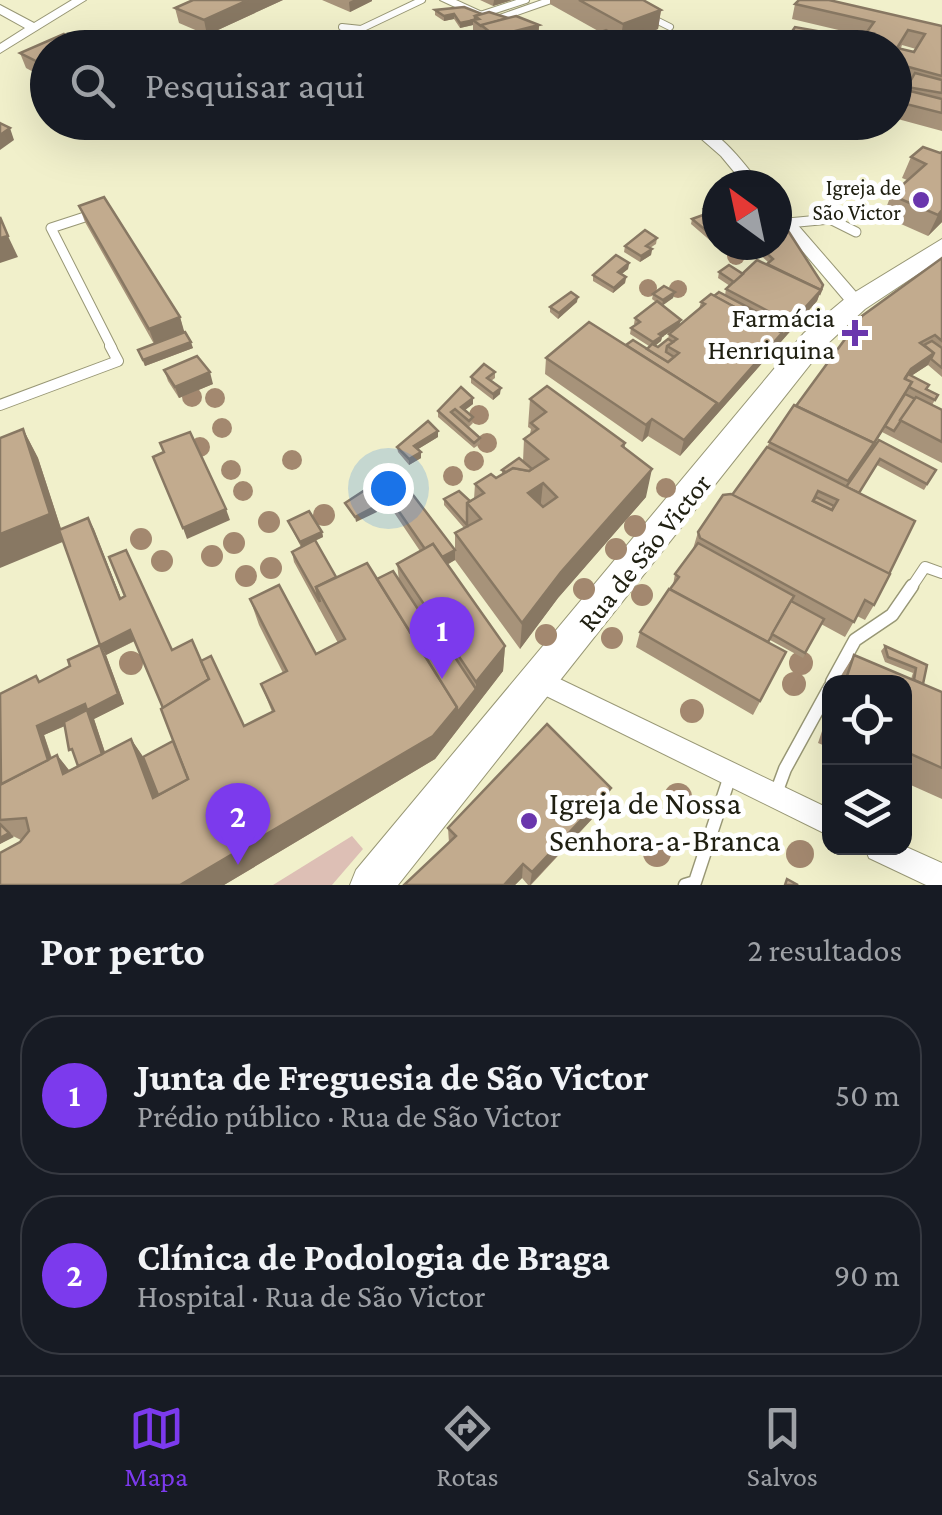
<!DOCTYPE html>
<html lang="pt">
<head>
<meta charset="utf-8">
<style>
	body { margin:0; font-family:"Crimson Pro",serif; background:#20242c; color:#f1f3f6 }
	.controls { position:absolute; right:30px; bottom:30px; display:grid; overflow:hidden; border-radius:20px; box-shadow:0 10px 40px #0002 }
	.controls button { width:90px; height:90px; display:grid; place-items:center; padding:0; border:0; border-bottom:2px solid #363941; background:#171b24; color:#f1f3f6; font:50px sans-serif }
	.compass { position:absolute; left:702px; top:170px; width:90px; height:90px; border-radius:50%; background:#171b24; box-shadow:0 10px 40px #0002; rotate:327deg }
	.you { position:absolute; left:388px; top:488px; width:35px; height:35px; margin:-25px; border:8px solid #fff; border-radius:50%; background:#1a73e8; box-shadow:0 0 0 15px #1a73e833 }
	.badge { display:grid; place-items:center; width:65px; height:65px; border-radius:50%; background:#7c3aed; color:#fff; font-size:32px; font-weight:700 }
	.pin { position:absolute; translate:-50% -82px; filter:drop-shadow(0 2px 5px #0008) }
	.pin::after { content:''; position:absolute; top:52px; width:35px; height:30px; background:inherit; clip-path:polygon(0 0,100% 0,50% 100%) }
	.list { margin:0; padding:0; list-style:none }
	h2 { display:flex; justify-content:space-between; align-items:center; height:130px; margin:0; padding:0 40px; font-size:42px }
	h2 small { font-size:32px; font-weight:400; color:#9ea1a6 }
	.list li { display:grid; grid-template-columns:65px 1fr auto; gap:30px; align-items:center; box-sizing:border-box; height:160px; margin:0 20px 20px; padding:0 20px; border:2px solid #363941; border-radius:40px }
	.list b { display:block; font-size:38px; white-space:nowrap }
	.list p { margin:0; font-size:32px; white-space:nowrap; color:#9ea1a6 }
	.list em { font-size:32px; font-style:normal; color:#9ea1a6 }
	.icon { flex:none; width:55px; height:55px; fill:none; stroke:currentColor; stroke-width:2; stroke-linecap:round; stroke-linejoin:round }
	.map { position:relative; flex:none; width:942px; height:885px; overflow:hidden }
	.search { position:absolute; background:#171b24; box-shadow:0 10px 40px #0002; left:30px; right:30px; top:30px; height:110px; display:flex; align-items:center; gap:25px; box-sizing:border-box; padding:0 35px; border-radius:55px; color:#9ea1a6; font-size:38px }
	.sheet { height:490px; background:#171b24 }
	nav { display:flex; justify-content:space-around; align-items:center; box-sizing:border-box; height:140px; border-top:2px solid #363941; background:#171b24; font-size:28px; color:#9ea1a6 }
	nav a { display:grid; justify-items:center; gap:5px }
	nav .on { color:#7c3aed }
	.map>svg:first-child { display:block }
</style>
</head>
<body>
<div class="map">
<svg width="942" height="885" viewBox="0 0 942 885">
	<rect width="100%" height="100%" fill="#f1f0cb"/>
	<polygon fill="#ddbfb5" points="352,836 363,849 332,885 273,885"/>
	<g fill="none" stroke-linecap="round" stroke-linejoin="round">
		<g stroke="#989775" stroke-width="8">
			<g id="service-far3">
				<polyline points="480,15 526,0"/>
				<polyline points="650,17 670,27"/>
				<polyline points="494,20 551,0"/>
				<polyline points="342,27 361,29 422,0"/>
			</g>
		</g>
		<g stroke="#989775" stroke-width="11">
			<g id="service-far2">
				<polyline points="94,214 51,228 112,348"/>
				<polyline points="788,223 830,219 856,232"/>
			</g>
		</g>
		<g stroke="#989775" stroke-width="12">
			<g id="service-far1">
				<polyline points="0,405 118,361 110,346"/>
				<polyline points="911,588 925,567 942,573"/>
			</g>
		</g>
		<g stroke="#989775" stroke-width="15">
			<g id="service">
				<polyline points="832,682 855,640 892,615 912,586"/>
				<polyline points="775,796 785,769 830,687"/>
				<polyline points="685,885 695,882 730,776"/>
			</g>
		</g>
		<g stroke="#989775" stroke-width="2">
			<g id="minor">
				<polygon points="72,0 86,0 0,53 0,44 25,28 0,14 0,5 34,23"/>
				<polygon points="440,0 456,0 493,17 483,20"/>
				<polygon points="514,23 572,45 574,48 555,48 510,30 508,27"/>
				<path d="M682,122c33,0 60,39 79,63h-16l-24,-29z"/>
				<polygon points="777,206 783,208 862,299 865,303 862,307 850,307 777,221"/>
				<polygon points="541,670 830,809 830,836 532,689 529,681 532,673"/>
				<polygon points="904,846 942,863 942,885 926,885 869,858 865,848"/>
			</g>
		</g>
		<g stroke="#989775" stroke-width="2">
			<polygon id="secondary" points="942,239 942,258 865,309 824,347 398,885 350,885 356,870 804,333 847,297"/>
		</g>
		<use href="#service-far3" stroke="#fff" stroke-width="6"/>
		<use href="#service-far2" stroke="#fff" stroke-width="9"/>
		<use href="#service-far1" stroke="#fff" stroke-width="10"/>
		<use href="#service" stroke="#fff" stroke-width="12"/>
		<use href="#minor" fill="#fff" fill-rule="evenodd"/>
		<use href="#secondary" fill="#fff" fill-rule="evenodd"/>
	</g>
	<g fill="#a3886f">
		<circle cx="736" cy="256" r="9"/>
		<circle cx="648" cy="288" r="9"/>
		<circle cx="678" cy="289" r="9"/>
		<circle cx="192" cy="397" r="10"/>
		<circle cx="215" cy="398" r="10"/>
		<circle cx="479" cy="415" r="10"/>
		<circle cx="222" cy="428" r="10"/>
		<circle cx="487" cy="443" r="10"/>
		<circle cx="200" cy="447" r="10"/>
		<circle cx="292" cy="460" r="10"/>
		<circle cx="474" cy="461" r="10"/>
		<circle cx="231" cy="470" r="10"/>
		<circle cx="453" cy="476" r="10"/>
		<circle cx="666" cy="488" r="10"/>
		<circle cx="243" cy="491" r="10"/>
		<circle cx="324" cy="515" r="11"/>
		<circle cx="269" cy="522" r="11"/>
		<circle cx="635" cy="526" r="11"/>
		<circle cx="141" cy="539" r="11"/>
		<circle cx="234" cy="543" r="11"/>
		<circle cx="616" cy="549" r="11"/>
		<circle cx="212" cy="556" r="11"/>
		<circle cx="162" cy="561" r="11"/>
		<circle cx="271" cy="568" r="11"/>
		<circle cx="246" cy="576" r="11"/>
		<circle cx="584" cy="589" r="11"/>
		<circle cx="642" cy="595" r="11"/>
		<circle cx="546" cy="635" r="11"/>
		<circle cx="612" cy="638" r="11"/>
		<circle cx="131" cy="663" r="12"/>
		<circle cx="801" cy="663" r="12"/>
		<circle cx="794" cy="684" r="12"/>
		<circle cx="692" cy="711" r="12"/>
		<circle cx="678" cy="797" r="14"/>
		<circle cx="657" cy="853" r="14"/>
		<circle cx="800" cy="854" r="14"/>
	</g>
	<g fill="#a7937a" fill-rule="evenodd">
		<polygon points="283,0 207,35 179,23 175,8"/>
		<polygon points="322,0 372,0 372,1 350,12"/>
		<polygon points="480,0 512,0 493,6"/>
		<polygon points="550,0 643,0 661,10 658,29 649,33 652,34 651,40 630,48 598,48 589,41 590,36 600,32 550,4"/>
		<path d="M795,4l147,22v105l-48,-13v-31l12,3 3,-6 -15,-4v-32h-107l4,-15 71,6 2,-3 -72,-17zM902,45l14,4 -2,3 -13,-4z"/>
		<polygon points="435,10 482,14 539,25 538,40 508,48 490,48 481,40 481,36 473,30 473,25 460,28 454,19 444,21 435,15"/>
		<polygon points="48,48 48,80 26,68 20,53"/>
		<polygon points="942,152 942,222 928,236 883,216 891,195 907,180 902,178 911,157"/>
		<polygon points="717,205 717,241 713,243 691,224 692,219 703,215 704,209"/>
		<polygon points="79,206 180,317 184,333 193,348 145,366 138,350 154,344 85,222"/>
		<path d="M787,221l-2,5 38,59 -6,16 -137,155 -32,-20 -6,6 -97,-68 1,-16 80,-13 21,4 2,-3 -19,-12 1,-6 5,-3 -2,-1 1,-6 21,-16 -4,-3 1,-5 22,-2 -2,6 -11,7 18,20 19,-16 2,-7 13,-6 11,-1 1,-6 4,-3 -12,-8 1,-6 24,2 26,-11 -13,-12 -12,4 -6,-6 1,-4h38zM677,327l-8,7 -1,5 -10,8 -3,-1 6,-5 1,-4z"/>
		<polygon points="657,238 656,244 650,248 652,249 651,255 640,262 624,252 625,246"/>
		<polygon points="942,258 942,377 928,365 911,376 926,389 938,395 932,405 942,410 942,463 882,432 866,459 879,440 936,470 924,490 877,465 859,493 874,605 865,620 857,616 845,637 821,624 803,658 770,640 768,643 786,652 753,715 636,647 640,632 673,585 675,574 693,549 698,532 732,495 796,406"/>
		<polygon points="629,263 628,269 621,274 626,277 625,283 613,293 593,281 593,275"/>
		<polygon points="577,302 558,319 550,312 550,307"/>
		<polygon points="164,370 213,384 179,398 168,381"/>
		<polygon points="495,372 495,378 491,381 500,394 493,400 471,383 471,377"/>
		<polygon points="473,398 473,404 465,410 473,423 469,427 454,415 480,438 480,444 474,448 438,417 438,411"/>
		<path d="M530,399l95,44v5l21,49 -88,101 -38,51 -65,-89 -8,5 58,81 -2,25 -68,88 -211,126h-224l21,-45 -8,-4 -13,8v-150l40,-13 30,-15 30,-21 6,10 18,49 -30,15 11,33 26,-13 12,18 30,-16 -10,-33 -28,-67 -29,14 -83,-226 15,29 23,71 27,-11 33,80 51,52 29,11 43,65 28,-14 -11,-28 22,-11 -24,-48 -9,-26 66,55 22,-11 -44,-81 -2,-10 9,-5 -13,-26 34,11 1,5 -8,4 21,36 63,3 -2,-16 23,-13 -27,-40 -2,-11 64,50v-17l9,-5 -20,-23v-6l26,2 4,-2 1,-15 21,-6 6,-3v-5l21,-9 1,-22 6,-5 1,-5 -3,-2zM65,726l13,40 -9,4 -12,-15 -5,3 -8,-23z"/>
		<polygon points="438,437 418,449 421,452 421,458 409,465 398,452 397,447"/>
		<polygon points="885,646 927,665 923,684 942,692 942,799 904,782 904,682 837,682 854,655 911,679 913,673 885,662 881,651"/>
		<polygon points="830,707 830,748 818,743"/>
		<polygon points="611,788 606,804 531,885 528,885 522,878 515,885 404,885 449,843 448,828"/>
	</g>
	<g fill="#887863">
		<polygon points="248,0 283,0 207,35 204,20"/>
		<polygon points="353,0 372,0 372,1 350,12 349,2"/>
		<polygon points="494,0 512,0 493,6"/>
		<polygon points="661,10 658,29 620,43 623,24"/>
		<polygon points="454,14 454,19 444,21 444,16"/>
		<polygon points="473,20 473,25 460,28 460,23"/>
		<polygon points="539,25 538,40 508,48 495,48 495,36"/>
		<polygon points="652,34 651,40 630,48 616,48"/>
		<polygon points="10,128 14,140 0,150 0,135"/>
		<polygon points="942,210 942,222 928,236 938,215"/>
		<polygon points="8,236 18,257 0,263 0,238"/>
		<polygon points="758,245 756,251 744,255 746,249"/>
		<polygon points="652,249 651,255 640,262 641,256"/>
		<polygon points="629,263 628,269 617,278 618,272"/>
		<polygon points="626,277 625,283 613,293 614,288"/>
		<polygon points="821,290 817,301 680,456 684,440 782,333 789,329 791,323"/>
		<polygon points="675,292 673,298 662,306 663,300"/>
		<polygon points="578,297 577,302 558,319 559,313"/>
		<polygon points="180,317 185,334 155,345 149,329"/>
		<polygon points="681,320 679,326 662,337 661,341 652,348 653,342 659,334"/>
		<polygon points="191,342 193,348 145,366 143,360"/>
		<polygon points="934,353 928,365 905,380 911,369"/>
		<polygon points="210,372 213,384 179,398 175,387"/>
		<polygon points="501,388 500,394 493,400 493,394"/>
		<polygon points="473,398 473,404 461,413 461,407"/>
		<polygon points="652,419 648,436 642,442 646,425"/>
		<polygon points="23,429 38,458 65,541 0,568 0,534"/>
		<polygon points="438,431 438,437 415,451 414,446"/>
		<polygon points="421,452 421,458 409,465 409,459"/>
		<polygon points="652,469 646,497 558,598 520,649 522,623 561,572"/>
		<polygon points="543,483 540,511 528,493"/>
		<polygon points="376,506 377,512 356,522 355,517"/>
		<polygon points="226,509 230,520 187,539 183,528"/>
		<polygon points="88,518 94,529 125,609 120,599"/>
		<polygon points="322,532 323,537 301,547 300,542"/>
		<polygon points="455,550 455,560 435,571 434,561"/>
		<polygon points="130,630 136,640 106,655 100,645"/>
		<polygon points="100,645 106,655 124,704 94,719 110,768 87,780 89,715 44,735 60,786 0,792 0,780 37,726"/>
		<polygon points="505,646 503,671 435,759 224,885 180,885 457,707 476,689 476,682"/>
		<polygon points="131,739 146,761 201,800 153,798"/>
		<polygon points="57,755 75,778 63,774"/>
		<polygon points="611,788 606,804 530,885 532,872"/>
		<polygon points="9,832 14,837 0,844 0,838"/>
		<polygon points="523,864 522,878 515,885 504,885"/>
	</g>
	<g fill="#c2ab8e" stroke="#887863" stroke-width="2.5" fill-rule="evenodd">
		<polygon points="193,0 248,0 204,20 175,8"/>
		<polygon points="579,0 643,0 661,10 623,24"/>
		<path d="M799,0h30l113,26v50l-48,-13v-15h-60l-35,-10 2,-3 -10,-2 4,-6 67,12 12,-17 -79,-18zM908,30l17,4 -11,18 -17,-4z"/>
		<polygon points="464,7 482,14 475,16 475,20 460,23 454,14 444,16 435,10"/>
		<polygon points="489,12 508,18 481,26 473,20 479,19 475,16"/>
		<polygon points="516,16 539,25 495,36 481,25"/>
		<polygon points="606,30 621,38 643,30 652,34 616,48 606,48 590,36"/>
		<polygon points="64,34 92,48 48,48 48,67 20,53"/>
		<polygon points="915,73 942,80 942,93 907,87"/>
		<polygon points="894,87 942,99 942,113 894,101"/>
		<polygon points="0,123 10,128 0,135"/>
		<polygon points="923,147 940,153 942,152 942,210 938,215 891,195 926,164 911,157"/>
		<polygon points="104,197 180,317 149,329 79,206"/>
		<polygon points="717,205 717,223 704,209"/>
		<polygon points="777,211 787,221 777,225"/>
		<polygon points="703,215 717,230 717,236 714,237 692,219"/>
		<polygon points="0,217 8,236 0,238"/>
		<polygon points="785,226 823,285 819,295 821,290 767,264 773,259 758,245 746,249 741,245 777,245 777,230"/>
		<polygon points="645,230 657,238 646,246 652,249 641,256 625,246"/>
		<polygon points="616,255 629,263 618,272 626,277 614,288 593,275"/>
		<polygon points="942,258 942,341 935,335 920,343 934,353 911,369 905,378 912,382 871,448 874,443 796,406 862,316"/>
		<polygon points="757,260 821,290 791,323 726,289"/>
		<polygon points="729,265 743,274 734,282 719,272"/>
		<polygon points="664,286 675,292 663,300 653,294"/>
		<polygon points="571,292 578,297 559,313 550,307"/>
		<polygon points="719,292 789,329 780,339 782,333 714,296"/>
		<polygon points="711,294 782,333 716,408 717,403 626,345 633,340 668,362 679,353 667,346 677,339 669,334 705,304 701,302"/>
		<polygon points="657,301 681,320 659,334 662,336 653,342 631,328 640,322 635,318"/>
		<polygon points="589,322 717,403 684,440 652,419 646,425 546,358"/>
		<polygon points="185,332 191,342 143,360 138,350"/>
		<polygon points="668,339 673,342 667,346 666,352 674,357 668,362 647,349 652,344 658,347"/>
		<polygon points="932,341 942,348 942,368 931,359 934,353 924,345"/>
		<polygon points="197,356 210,372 175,387 164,370"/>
		<polygon points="484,364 495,372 487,378 501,388 493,394 471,377"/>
		<polygon points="908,374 929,385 926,389 938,395 935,400 909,387 912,382 905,379"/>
		<path d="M547,386l78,57 -3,3 30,23 -91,103 -39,51 -67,-90 26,-14 -14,-16 17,-10 -9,-9 16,-10 5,4 17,-10 16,3 19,-12 -24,-20 14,-10 -7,-6 15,-11 -16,-13zM543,483l14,14 -14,10 -15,-14z"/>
		<polygon points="461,387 473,398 461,407 473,417 469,421 455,409 451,412 480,438 474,443 438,411"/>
		<polygon points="905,394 915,399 894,431 885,426"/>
		<polygon points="916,397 942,410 942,442 900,420"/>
		<polygon points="794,405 874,443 848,481 769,442"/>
		<polygon points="428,421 438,431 414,446 421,452 409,459 397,447"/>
		<polygon points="23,429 50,514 0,534 0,438"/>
		<polygon points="190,432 226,509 183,528 153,457 164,452 160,443"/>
		<polygon points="879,440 936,470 927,484 880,459 859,493 846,487"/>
		<path d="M767,447l148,74 -26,53 -157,-79zM818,491l20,9 -6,10 -19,-9z"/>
		<polygon points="519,458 532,469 529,471 513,468 506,472 502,470"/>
		<polygon points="365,490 376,506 355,517 345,503"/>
		<polygon points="410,491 455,550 442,557 433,544 425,549 391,500"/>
		<polygon points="459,491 470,501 467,503 467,525 444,499"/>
		<polygon points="731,494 890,574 874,605 865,600 854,622 700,538 698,532 723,495"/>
		<polygon points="816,497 834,506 832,510 813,501"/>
		<polygon points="309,511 322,532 300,542 288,521"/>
		<polygon points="88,518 120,599 125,596 109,557 126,550 172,650 192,640 209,679 163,708 130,630 100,645 59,530"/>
		<polygon points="315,540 336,577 316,587 320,602 292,552"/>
		<polygon points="698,543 794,596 768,642 670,589 679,577 675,574"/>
		<polygon points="433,544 505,646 476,682 397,564"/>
		<polygon points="367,563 457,707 433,736 180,885 0,885 0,853 20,842 29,831 26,818 0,820 0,785 57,755 63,774 131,739 153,798 188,779 161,709 209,679 201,661 211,656 244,726 274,711 261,684 287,671 250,599 279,585 316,654 345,639 316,587"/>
		<polygon points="393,571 427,623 410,632 377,579"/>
		<polygon points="669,589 786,652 760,701 640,632"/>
		<polygon points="791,601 824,619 805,653 772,634"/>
		<polygon points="431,621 476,689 457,713 457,707 410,632"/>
		<polygon points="100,645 118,694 87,710 102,754 78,766 72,749 69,750 64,722 87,710 85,704 37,726 48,760 1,784 0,694 36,676 39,682 70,666 68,660"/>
		<polygon points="885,646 927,665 923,684 914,680 916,668 888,657"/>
		<polygon points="854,655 942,692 942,768 904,751 904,682 845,682"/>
		<polygon points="547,724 611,788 532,872 523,864 504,885 404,885 456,836 448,828"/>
		<polygon points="173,741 188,779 158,795 143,757"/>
		<polygon points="0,824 9,833 0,838"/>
		<polygon points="787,879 798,885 785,885"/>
	</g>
	<g fill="#6a36ad" stroke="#fff" stroke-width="4">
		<circle cx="921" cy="200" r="10"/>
		<path d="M850 318h10v10h10v10h-10v10h-10v-10h-10v-10h10z"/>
		<circle cx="529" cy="821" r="10"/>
	</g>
	<g text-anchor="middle" stroke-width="10" stroke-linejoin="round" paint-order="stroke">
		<g font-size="22" fill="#202012" stroke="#fff" text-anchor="end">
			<text x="901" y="195">Igreja de<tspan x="901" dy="25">São Victor</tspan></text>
		</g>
		<g font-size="28" fill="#202012" stroke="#fff" text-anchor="end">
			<text x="835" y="327">Farmácia<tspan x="835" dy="32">Henriquina</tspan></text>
		</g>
		<g font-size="28" fill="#202012" stroke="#fff">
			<text transform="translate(644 552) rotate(-51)" y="10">Rua de São Victor</text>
		</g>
		<g font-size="32" fill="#202012" stroke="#fff" text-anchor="start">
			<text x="549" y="814">Igreja de Nossa<tspan x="549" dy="37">Senhora-a-Branca</tspan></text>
		</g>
	</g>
</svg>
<div class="controls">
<button><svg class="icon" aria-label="locate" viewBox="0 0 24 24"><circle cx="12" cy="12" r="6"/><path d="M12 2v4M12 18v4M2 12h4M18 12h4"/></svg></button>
<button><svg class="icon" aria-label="layers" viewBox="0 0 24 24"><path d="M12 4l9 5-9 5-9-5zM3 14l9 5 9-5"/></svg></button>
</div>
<svg class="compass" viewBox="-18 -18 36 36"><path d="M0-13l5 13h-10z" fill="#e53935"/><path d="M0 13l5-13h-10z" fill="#9ea1a6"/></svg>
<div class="you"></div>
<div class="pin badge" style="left:442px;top:679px">1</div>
<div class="pin badge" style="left:238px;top:865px">2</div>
<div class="search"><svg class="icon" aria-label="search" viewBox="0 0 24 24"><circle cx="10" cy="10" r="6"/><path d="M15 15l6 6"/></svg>Pesquisar aqui</div>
</div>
<section class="sheet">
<h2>Por perto<small>2 resultados</small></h2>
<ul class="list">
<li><span class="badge">1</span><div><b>Junta de Freguesia de São Victor</b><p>Prédio público · Rua de São Victor</p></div><em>50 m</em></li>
<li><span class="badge">2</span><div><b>Clínica de Podologia de Braga</b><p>Hospital · Rua de São Victor</p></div><em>90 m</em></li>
</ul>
</section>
<nav>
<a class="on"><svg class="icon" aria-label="map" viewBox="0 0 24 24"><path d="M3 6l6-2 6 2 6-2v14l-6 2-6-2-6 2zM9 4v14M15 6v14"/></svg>Mapa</a>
<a><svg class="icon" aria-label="directions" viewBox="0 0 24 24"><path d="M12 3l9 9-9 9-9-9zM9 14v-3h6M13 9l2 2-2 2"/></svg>Rotas</a>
<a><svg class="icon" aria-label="saved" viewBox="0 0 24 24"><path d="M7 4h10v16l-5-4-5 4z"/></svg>Salvos</a>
</nav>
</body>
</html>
